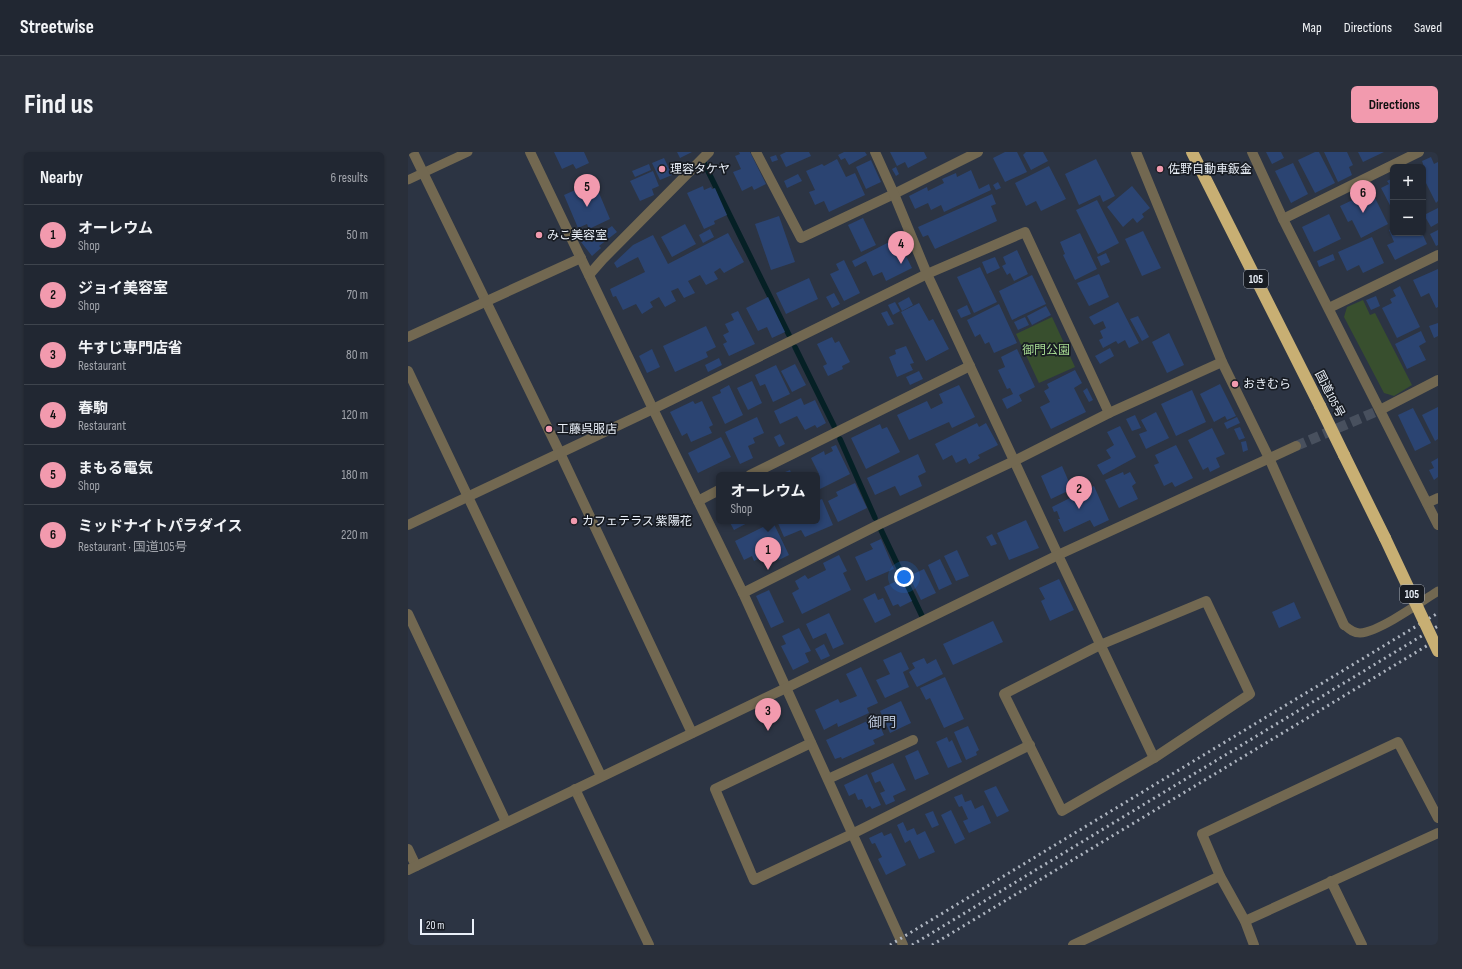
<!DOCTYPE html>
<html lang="en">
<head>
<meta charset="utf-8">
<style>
	body { margin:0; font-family:"Sofia Sans Condensed","Noto Sans JP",sans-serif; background:#292f3a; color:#f1f3f6 }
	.controls { position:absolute; right:12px; top:12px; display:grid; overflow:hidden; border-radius:6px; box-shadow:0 1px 3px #0004 }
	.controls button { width:36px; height:36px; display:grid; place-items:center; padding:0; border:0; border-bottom:1px solid #3e444d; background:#212732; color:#f1f3f6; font:20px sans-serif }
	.scale { position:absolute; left:12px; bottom:10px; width:54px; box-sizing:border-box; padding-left:4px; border:2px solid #eaf0f9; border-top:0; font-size:11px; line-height:14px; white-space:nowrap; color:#eaf0f9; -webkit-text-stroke:3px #181c23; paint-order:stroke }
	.you { position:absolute; left:496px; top:425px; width:14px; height:14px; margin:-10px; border:3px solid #fff; border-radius:50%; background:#1a73e8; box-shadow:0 0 0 6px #1a73e833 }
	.badge { display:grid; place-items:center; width:26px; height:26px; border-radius:50%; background:#f29aae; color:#111; font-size:13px; font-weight:700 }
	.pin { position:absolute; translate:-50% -33px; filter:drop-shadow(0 1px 2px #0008) }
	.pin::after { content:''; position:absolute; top:21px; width:14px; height:12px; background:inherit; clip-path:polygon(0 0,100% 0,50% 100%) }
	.popup { position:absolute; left:308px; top:320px; width:104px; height:52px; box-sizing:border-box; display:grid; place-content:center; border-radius:6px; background:#212732; filter:drop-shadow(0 1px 3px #0005); font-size:13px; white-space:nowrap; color:#a2a5ac }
	.popup b { font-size:15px; color:#f1f3f6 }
	.popup::after { content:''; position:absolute; left:50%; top:100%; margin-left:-8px; border:8px solid transparent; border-top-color:#212732 }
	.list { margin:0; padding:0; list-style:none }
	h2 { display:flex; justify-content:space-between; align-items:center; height:52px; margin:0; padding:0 16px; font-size:17px }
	h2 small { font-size:13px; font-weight:400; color:#a2a5ac }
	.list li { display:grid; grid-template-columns:26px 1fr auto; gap:12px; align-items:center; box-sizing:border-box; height:60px; padding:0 16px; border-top:1px solid #3e444d }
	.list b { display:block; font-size:15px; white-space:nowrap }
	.list p { margin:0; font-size:13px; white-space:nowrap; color:#a2a5ac }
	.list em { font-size:13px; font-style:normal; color:#a2a5ac }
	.map { position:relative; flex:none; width:1030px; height:793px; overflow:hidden; border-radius:6px }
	header { display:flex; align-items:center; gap:24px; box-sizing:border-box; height:56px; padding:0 20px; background:#212732; border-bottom:1px solid #3e444d }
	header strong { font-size:19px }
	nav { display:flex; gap:22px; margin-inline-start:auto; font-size:14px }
	.intro { display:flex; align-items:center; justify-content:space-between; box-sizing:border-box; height:96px; padding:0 24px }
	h1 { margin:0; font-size:28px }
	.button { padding:10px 18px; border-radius:6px; background:#f29aae; color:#111; font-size:14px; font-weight:700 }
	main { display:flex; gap:24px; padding:0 24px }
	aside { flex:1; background:#212732; border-radius:6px; box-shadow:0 1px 3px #0004 }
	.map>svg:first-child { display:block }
</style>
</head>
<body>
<header>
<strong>Streetwise</strong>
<nav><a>Map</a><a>Directions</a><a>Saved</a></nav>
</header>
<div class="intro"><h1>Find us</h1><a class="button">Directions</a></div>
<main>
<aside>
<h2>Nearby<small>6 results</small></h2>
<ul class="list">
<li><span class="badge">1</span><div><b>オーレウム</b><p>Shop</p></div><em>50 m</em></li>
<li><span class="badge">2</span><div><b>ジョイ美容室</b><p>Shop</p></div><em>70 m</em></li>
<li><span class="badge">3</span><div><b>牛すじ専門店省</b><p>Restaurant</p></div><em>80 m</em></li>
<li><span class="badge">4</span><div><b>春駒</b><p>Restaurant</p></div><em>120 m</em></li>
<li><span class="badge">5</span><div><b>まもる電気</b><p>Shop</p></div><em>180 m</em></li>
<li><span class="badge">6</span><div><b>ミッドナイトパラダイス</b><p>Restaurant · 国道105号</p></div><em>220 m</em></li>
</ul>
</aside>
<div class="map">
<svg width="1030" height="793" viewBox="0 0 1030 793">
	<rect width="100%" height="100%" fill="#2c3443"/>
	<g fill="#384f2e">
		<polygon points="955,148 962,163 967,161 1004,233 986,244 976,241 936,165 939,155"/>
		<polygon points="644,165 667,215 631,231 608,182"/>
	</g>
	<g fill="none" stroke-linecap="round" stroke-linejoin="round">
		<g stroke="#052025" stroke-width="5.5">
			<polyline points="294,7 381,183"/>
			<polyline points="387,195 426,274"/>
			<polyline points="432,287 467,366"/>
			<polyline points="473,378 514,464"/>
		</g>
	</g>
	<g fill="#2b4472">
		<polygon points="146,0 176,0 181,11 168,17 165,12 154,17"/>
		<polygon points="269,0 284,0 272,6"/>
		<polygon points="331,0 342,0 358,32 346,38 344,34 334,39 325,20 333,17 327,4 332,2"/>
		<polygon points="378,0 401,0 403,4 378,15 372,3"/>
		<polygon points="436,0 457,0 459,3 441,13 437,6 433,8 430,3"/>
		<polygon points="482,0 516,0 519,6 500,16 497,10 489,14"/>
		<polygon points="597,0 609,0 619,20 597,30 585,6"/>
		<polygon points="618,0 635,0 640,9 623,18 615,3"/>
		<polygon points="858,0 873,0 876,6 864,12"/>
		<polygon points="907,0 911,0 927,31 907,41 890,8"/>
		<polygon points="916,0 939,0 945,13 941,15 944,23 930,30"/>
		<polygon points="950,0 976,0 955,10"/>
		<polygon points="368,3 370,8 364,10 362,5"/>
		<polygon points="1023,5 1026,12 1030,10 1030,49 1028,51 1017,29 1015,31 1015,16 1016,15 1014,9"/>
		<polygon points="256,6 264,23 252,28 244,11"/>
		<polygon points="429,7 438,25 447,21 457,43 421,60 416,49 407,53 401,40 407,38 398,19 414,12 416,14"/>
		<polygon points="688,7 707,44 695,50 692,43 671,53 657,22"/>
		<polygon points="463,8 473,30 458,37 448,15"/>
		<polygon points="885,11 900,42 883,51 867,19"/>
		<polygon points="241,12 243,18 227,25 224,19"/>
		<polygon points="641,14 658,47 633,59 628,49 618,54 607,31"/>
		<polygon points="488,15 491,22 488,24 484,17"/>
		<polygon points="563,18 571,37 581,32 583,38 536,60 533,53 523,58 520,51 507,57 501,44 519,35 520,39 536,31 534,27 548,21 549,25"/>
		<polygon points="245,19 251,34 244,37 246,43 232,49 222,29"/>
		<polygon points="183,22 202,67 181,77 179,72 170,76 156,43 174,35 170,27"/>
		<polygon points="390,22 394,29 379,36 376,29"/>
		<polygon points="985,26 985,59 973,36 981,32 979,29"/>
		<polygon points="590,30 593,36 588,38 585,33"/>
		<polygon points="295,34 296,38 303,35 304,37 307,36 319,63 306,69 307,72 296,77 279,41"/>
		<polygon points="724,34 742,56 734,62 736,65 729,71 725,66 715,75 699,55"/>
		<polygon points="584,42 588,52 583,54 589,69 527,97 520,83 515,85 510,75"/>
		<polygon points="957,42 961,48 967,46 980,72 953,86 944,68 940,70 932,54"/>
		<polygon points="689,48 711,91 690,102 668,58"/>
		<polygon points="1030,56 1030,71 1023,75 1016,63"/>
		<polygon points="921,62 933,87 906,100 894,75"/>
		<polygon points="371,64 387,110 363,118 347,72"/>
		<polygon points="455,66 468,93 453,100 440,73"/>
		<polygon points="277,72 288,92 264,105 253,85"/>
		<polygon points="204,74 209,80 191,94 193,96 184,104 173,90 178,86 181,89"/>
		<polygon points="985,76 985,81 1014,81 1019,92 987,108 979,93 986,90 981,78"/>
		<polygon points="302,77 306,85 295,91 291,83"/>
		<polygon points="1030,78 1030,93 1028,94 1022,82"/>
		<polygon points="735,79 753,116 734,124 717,87"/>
		<polygon points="320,81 336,110 316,121 312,116 306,120 310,127 298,133 292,123 280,129 287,141 276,146 270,136 263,139 268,149 257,155 251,145 242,150 245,155 234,162 228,152 215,158 208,144 205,145 202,137 237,120 230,105 209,116 206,111 225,93 245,83 260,112"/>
		<polygon points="672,81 689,117 667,128 655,103 657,102 652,90"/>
		<polygon points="964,85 976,111 955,121 951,113 939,119 930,100"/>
		<polygon points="489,86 504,116 478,129 474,120 465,124 458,109 447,115 444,109"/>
		<polygon points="609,98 620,122 606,129 602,121 599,123 594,114 598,112 595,105"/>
		<polygon points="698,101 702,110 693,114 689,105"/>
		<polygon points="925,102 927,108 911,115 909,109"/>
		<polygon points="587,105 592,116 579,122 574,110"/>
		<polygon points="436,108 452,141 436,149 422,122 431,118 428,112"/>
		<polygon points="572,115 589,150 566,161 549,125"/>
		<polygon points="1030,117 1030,155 1028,156 1021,141 1013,145 1005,128"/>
		<polygon points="691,122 701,145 681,154 669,131"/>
		<polygon points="624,123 638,152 604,168 591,139"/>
		<polygon points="401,126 410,147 378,162 368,141"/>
		<polygon points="992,134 1012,175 989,186 974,156 984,151 982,147 988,144 985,138"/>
		<polygon points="426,141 432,152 424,156 418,145"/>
		<polygon points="968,144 972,154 963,158 958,148"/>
		<polygon points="360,145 377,180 364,186 359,175 350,179 338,156"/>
		<polygon points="501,145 505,153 494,159 490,151"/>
		<polygon points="487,150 492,159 485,163 480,153"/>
		<polygon points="710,150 731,191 721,196 717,188 710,192 708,189 695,196 691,188 695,186 692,179 698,176 695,169 686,173 681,165"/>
		<polygon points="511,151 521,169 525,167 541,197 518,209 493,160"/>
		<polygon points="591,152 609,191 586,201 581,190 577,192 572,182 567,185 559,168"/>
		<polygon points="559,153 563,162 553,166 549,158"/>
		<polygon points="638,154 643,163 624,173 619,164"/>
		<polygon points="330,159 347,192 321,204 315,192 319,190 315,183 321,180 317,172 326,168 323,162"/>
		<polygon points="479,159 486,172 480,174 473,161"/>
		<polygon points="730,164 741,185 734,189 722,167"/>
		<polygon points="617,165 621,173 610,178 606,170"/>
		<polygon points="1030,171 1030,184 1026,186 1021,174"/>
		<polygon points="298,174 308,195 298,200 300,205 267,220 255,194"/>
		<polygon points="1013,179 1018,190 1011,194 1018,208 999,217 987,192"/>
		<polygon points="761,181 776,213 759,221 744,190"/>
		<polygon points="424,185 427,191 431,189 442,210 434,214 435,217 420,224 415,214 419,212 409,192"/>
		<polygon points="498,194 506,211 502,212 505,218 489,225 481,205 488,202 487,198"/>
		<polygon points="702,196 706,204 692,212 687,204"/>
		<polygon points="244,197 252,215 239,221 231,204"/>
		<polygon points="609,197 627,235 611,243 614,249 599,257 594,247 605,242 602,236 599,237 590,218 597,215 593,205"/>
		<polygon points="311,206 314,213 300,220 297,213"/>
		<polygon points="387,212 398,233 384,240 373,219"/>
		<polygon points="368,213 382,242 365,250 357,232 352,234 347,223"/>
		<polygon points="667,218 674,231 666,236 678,260 643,277 632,255 642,250 636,239 641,236 639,232"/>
		<polygon points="511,219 515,227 502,233 498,225"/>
		<polygon points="344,229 354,251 340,258 329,236"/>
		<polygon points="812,232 828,264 819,268 817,264 806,270 792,242"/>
		<polygon points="321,233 335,263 317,272 304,245 313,241 312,238"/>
		<polygon points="551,233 567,265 544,276 541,270 501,288 489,263 519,249 523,257 535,251 531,242"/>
		<polygon points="679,236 685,248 681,250 675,239"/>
		<polygon points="784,238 798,270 768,284 753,252"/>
		<polygon points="393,246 396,253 407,248 418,271 409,276 407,273 397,278 389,264 372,272 366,259"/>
		<polygon points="285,249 287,252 294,249 305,273 301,275 304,281 283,290 279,281 274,284 262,260"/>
		<polygon points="1030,255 1030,287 1027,289 1014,263"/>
		<polygon points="1005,256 1023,291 1007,299 990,263"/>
		<polygon points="748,260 761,286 738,297 731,282 739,279 733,268"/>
		<polygon points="727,263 733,276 724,279 718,267"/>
		<polygon points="349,265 356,281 345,286 347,291 340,294 345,306 332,312 317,280"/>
		<polygon points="829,265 832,271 819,277 816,271"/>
		<polygon points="569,271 571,275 578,271 590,293 570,303 572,306 561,312 558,306 548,311 544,303 535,308 527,292"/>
		<polygon points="472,272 474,277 479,275 492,300 458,317 443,286"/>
		<polygon points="712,274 728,305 695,323 689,313 703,306 698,298 706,293 699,280"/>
		<polygon points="832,275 837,286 831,288 826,277"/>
		<polygon points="804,276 817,302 808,306 812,315 802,320 800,315 795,318 780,288"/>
		<polygon points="372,282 377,292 371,295 366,285"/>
		<polygon points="313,285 323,305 290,321 280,301"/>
		<polygon points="838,289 840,298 835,300 833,290"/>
		<polygon points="428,293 442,322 410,338 409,323 411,322 403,306 416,299 417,303 425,299 423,295"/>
		<polygon points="768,293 785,326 767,335 764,330 756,334 746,313 751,311 747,303"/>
		<polygon points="510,302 518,320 510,324 514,334 492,344 487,334 467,343 459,326"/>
		<polygon points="1030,306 1030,325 1026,328 1021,318 1026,316 1023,310"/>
		<polygon points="654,314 664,337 643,347 633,324"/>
		<polygon points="382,318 384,323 370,323"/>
		<polygon points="715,320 716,323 722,320 728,331 724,334 730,347 711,356 697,328"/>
		<polygon points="447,331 459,356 430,370 420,349 430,344 428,340"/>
		<polygon points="686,334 701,368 686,375 682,368 656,380 650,367 652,367 649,359 646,360 644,355 664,345 666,349 675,345 673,340"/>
		<polygon points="414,347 425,373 397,385 393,378 376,385 369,369 409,369 409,349"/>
		<polygon points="618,368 631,396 601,408 589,381"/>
		<polygon points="321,369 343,369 326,378"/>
		<polygon points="365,370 381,403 371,408 366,399 346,409 344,404 336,408 327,389"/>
		<polygon points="584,382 589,392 583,394 578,385"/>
		<polygon points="473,387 486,417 458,429 447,405 465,397 462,392"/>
		<polygon points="549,398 561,424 548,429 536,404"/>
		<polygon points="431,403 439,419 435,421 443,438 394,462 384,441 391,437 387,429 397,423 400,427 418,418 415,411"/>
		<polygon points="532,407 544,432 531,438 520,413"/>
		<polygon points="516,417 528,441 513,448 501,424"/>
		<polygon points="493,427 504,449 492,455 490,452 485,454 476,435"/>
		<polygon points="651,427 666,458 642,469 633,449 637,447 631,436"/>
		<polygon points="361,438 376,470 363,476 348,444"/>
		<polygon points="467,441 470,448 475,446 483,463 467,471 455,447"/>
		<polygon points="886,450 893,466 871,476 864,460"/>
		<polygon points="421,461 436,492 425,497 418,481 405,487 398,472"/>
		<polygon points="585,469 595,490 545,513 535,492"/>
		<polygon points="391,476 403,499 397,501 401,510 385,518 373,494 378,492 374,484"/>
		<polygon points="416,492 422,504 413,508 407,497"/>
		<polygon points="493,500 501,517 495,520 501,535 477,546 468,528 482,522 475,508"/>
		<polygon points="516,506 519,512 528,507 535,522 509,535 501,520 507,516 504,511"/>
		<polygon points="453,515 470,551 459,556 461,561 430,575 429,571 416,578 407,558 430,547 432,551 449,544 438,522"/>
		<polygon points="537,525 556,567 536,576 522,546 518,548 512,536"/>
		<polygon points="493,549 503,571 482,581 472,559"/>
		<polygon points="468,565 476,583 465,588 467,592 434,607 433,605 427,607 418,588"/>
		<polygon points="560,574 571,598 568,600 569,603 558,608 546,580"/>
		<polygon points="539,585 541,590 544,588 554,610 540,616 528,590"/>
		<polygon points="510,598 521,622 507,628 497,604"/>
		<polygon points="485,611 498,638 485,644 487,649 478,653 472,641 477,639 472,629 467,631 463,621"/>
		<polygon points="459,622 473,653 464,657 462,654 458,656 454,647 450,648 447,641 441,644 436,633"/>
		<polygon points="588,634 601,659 589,665 576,639"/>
		<polygon points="554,642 557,650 563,648 567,657 575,653 583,671 561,681 555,669 560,667 554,654 551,655 546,645"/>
		<polygon points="543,658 557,687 547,692 533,663"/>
		<polygon points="525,659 531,673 524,676 517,662"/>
		<polygon points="495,670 499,679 506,676 509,683 517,679 527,700 511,707 502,688 497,691 489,673"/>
		<polygon points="474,680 476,684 483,681 498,713 478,723 470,707 474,705 467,691 464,692 461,686"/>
	</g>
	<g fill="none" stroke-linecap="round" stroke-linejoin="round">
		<polyline stroke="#48505e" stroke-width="10" stroke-dasharray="10 5" stroke-linecap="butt" points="888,294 972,258"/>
		<g stroke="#726851" stroke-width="9">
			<polyline points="0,28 60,0"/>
			<path d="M936,473c5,4 9,8 16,8 19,-1 61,-31 78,-42"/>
		</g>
		<g stroke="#726851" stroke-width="10">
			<polyline points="5,0 152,301 284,581"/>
			<polyline points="122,0 245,257 335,441 495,793"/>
			<polyline points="348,0 393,86 486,42 570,0"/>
			<polyline points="467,0 486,42 519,122 650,403 746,606"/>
			<polyline points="728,0 814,210 861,306 936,473"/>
			<polyline points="844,0 875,67 1030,373"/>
			<polyline points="875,67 1011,0"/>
			<polyline points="181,123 195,107 301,0"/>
			<polyline points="921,156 1030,103"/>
			<polyline points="0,185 173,106"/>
			<polyline points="0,219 193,624"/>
			<polyline points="972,258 1030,228"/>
			<polyline points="342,323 562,214"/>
			<polyline points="290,349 311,338"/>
			<polyline points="1019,351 1030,346"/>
			<polyline points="0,373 245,257 519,122 617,80 701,261"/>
			<polyline points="335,441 470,373 606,309 701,261 814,210"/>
			<polygon points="798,449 842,542 746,606 654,659 596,542 692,493"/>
			<polyline points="0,462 98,670"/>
			<polyline points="403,591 307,637 346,728 444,682 622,593"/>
			<polyline points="420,627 505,588"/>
			<polyline points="167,637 241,793"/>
			<polyline points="0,697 8,714"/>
			<polyline points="0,718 378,536 650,403 888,294"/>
			<polyline points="923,729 954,793"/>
			<polyline points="837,769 1030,681"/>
			<polyline points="665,793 812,724"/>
			<polyline points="846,793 837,769 812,724 794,682 990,590 1030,666"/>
		</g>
		<g stroke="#c8af73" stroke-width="12">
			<polyline points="784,0 912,254"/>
			<polyline points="936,303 977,386"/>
		</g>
		<g stroke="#aeb5c0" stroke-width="3" stroke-dasharray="2 4" stroke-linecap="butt">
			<polyline points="482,793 1030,461"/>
			<polyline points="504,793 1030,474"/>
			<polyline points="524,793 1030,487"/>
		</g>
		<g stroke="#c8af73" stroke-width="12">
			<polyline points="912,254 936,303"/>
			<polyline points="977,386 1030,499"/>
		</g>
	</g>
	<g fill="#f29aae" stroke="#181c23" stroke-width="1.5">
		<circle cx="254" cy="17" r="4"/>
		<circle cx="752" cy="17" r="4"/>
		<circle cx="131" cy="83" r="4"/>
		<circle cx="827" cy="232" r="4"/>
		<circle cx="141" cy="277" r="4"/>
		<circle cx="166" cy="369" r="4"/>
	</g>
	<g text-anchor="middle" stroke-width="3.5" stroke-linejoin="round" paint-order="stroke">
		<g fill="#181c23" stroke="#abb0b9" stroke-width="1">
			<rect x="836" y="118" width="24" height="18" rx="3"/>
			<rect x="992" y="433" width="24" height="18" rx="3"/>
		</g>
		<g font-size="11" font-weight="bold" fill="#eaf0f9">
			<text x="848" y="131">105</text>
			<text x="1004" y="446">105</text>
		</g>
		<g font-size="12" fill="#eaf0f9" stroke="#181c23" text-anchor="start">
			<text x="262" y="21">理容タケヤ</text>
			<text x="760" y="21">佐野自動車鈑金</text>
			<text x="139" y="87">みこ美容室</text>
			<text x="835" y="236">おきむら</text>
			<text x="149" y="281">工藤呉服店</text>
			<text x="174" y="373">カフェテラス 紫陽花</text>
		</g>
		<g font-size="12" fill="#a7dc92" stroke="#181c23">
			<text x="638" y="202">御門公園</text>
		</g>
		<g font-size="12" fill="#eaf0f9" stroke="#181c23">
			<text transform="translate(922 242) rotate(63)" y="4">国道105号</text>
		</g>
		<g font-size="14" fill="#b9c4d7" stroke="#181c23">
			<text x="474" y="575">御門</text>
		</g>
	</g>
</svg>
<div class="controls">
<button>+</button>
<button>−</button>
</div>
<div class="scale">20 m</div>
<div class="you"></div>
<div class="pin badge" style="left:360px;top:418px">1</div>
<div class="popup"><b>オーレウム</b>Shop</div>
<div class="pin badge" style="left:671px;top:357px">2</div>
<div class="pin badge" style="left:360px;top:579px">3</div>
<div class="pin badge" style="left:493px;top:112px">4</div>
<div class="pin badge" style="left:179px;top:55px">5</div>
<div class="pin badge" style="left:955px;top:61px">6</div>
</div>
</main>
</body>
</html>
